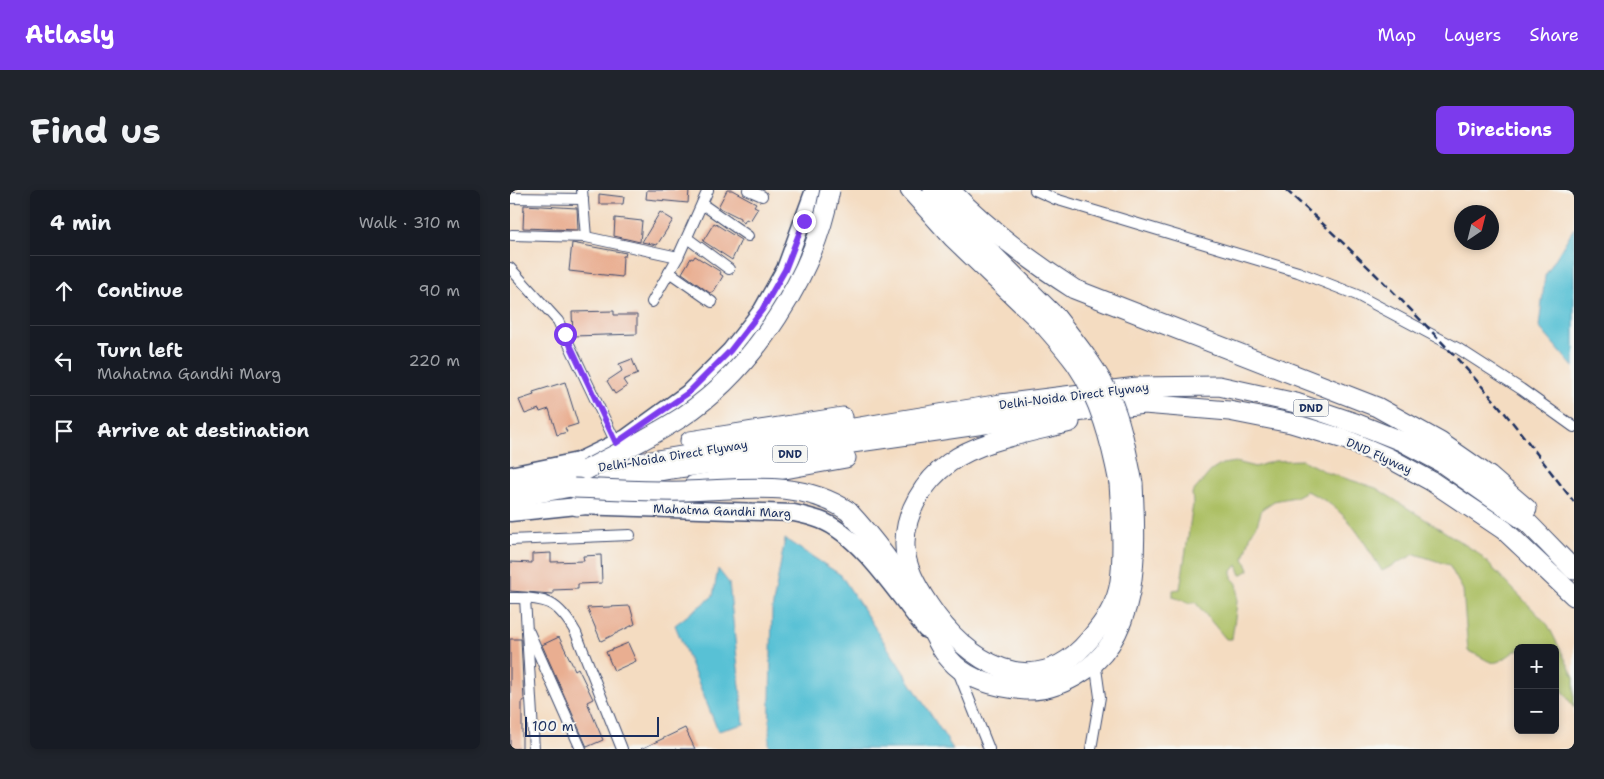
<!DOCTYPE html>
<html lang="en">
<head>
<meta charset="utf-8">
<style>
	body { margin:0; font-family:"Shantell Sans",sans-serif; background:#20242c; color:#f1f3f6 }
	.controls { position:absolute; right:15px; bottom:15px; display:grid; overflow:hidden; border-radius:8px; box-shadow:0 2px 8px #0003 }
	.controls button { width:45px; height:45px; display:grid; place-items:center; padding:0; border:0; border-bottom:1px solid #363941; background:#171b24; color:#f1f3f6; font:25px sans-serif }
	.compass { position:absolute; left:944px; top:15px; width:45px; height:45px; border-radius:50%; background:#171b24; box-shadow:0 2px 8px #0003; rotate:35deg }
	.scale { position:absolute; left:15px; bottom:12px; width:134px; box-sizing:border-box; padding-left:5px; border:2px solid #1b2f5e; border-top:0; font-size:14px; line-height:18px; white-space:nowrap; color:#1b2f5e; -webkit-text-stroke:4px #f6f6f2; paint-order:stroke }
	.stop { position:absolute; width:15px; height:15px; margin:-11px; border:4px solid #7c3aed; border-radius:50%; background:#fff }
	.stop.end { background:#7c3aed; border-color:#fff; box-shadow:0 1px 5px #0008 }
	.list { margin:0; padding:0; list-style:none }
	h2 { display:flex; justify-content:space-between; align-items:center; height:65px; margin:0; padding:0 20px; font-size:21px }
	h2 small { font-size:16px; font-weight:400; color:#9ea1a6 }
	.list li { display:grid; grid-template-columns:32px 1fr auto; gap:15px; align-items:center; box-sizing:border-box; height:70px; padding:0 20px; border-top:1px solid #363941 }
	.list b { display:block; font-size:19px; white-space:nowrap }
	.list p { margin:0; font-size:16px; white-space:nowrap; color:#9ea1a6 }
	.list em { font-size:16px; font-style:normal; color:#9ea1a6 }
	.icon { flex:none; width:28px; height:28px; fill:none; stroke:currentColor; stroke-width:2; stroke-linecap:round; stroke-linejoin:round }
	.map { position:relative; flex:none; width:1064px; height:559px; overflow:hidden; border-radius:8px }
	header { display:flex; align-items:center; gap:30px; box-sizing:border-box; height:70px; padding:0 25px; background:#7c3aed; color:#fff }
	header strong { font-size:24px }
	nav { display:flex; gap:28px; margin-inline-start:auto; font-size:18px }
	.intro { display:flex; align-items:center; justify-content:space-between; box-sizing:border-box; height:120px; padding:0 30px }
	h1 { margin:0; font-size:35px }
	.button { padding:12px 22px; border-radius:8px; background:#7c3aed; color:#fff; font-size:18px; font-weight:700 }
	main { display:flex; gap:30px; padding:0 30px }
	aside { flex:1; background:#171b24; border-radius:8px; box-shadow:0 2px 8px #0003 }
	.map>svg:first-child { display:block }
</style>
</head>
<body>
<header>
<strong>Atlasly</strong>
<nav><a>Map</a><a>Layers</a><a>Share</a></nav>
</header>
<div class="intro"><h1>Find us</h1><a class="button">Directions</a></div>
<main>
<aside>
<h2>4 min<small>Walk · 310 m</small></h2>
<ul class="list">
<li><svg class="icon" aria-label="ahead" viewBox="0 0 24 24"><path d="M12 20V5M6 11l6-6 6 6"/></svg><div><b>Continue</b></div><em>90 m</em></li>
<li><svg class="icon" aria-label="left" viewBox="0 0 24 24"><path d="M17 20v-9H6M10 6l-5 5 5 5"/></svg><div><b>Turn left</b><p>Mahatma Gandhi Marg</p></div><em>220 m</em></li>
<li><svg class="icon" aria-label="arrive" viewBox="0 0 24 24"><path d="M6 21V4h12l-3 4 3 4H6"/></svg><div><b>Arrive at destination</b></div></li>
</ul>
</aside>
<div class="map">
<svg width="1064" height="559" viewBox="0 0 1064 559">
	<rect width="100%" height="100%" fill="#f6f6f2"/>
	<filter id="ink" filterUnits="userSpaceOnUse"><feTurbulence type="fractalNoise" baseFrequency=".02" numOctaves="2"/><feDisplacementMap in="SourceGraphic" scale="10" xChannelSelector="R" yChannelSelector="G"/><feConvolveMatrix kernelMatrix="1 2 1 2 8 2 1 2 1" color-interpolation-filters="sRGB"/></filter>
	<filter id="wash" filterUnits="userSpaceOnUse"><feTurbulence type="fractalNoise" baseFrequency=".0096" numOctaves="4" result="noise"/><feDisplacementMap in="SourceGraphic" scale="20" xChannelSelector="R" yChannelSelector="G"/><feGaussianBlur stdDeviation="1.12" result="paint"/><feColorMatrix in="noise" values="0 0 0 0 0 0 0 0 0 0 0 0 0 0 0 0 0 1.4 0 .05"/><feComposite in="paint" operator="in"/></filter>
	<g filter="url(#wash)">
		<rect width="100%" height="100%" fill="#f4dcc1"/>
		<path fill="#acbf63" stroke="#647760" d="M792,270l26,13 48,15 102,65 70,72 26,52v31l-19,-29v-31h-37v3h-3c-26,19 -20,11 -47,0l-5,-61 -14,-25 -34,-11 -33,17c-21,-34 -36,-64 -76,-80l-11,6 -21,4 -12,8 -5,16 -6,9 -7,24 5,12 -8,5 -4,-10 -5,6v7c2,2 4,4 5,6 3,6 -4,46 -5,55h-6l-31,-37 -5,1 -17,-6v-7l7,-1 13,-85 -1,-11 19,-22 11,-7 13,-2 20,5 18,-6z"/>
		<g fill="#58c1d5" stroke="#3a789a">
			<polygon points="1064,38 1064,178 1029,137 1035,86"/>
			<polygon points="275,349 331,385 443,559 261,559 259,555 262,420"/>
			<polygon points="208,379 219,393 234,534 208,541 165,435 203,406"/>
		</g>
		<g id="blocks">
			<g fill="#e9ae91">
				<polygon points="137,0 179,0 178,13 136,9"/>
				<polygon points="217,0 222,0 246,13 244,16 248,18 240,31 236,29 234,33 230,30 230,28 208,17"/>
				<polygon points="89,4 114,7 113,14 89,14"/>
				<polygon points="14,15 67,18 68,40 13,38"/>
				<polygon points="150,22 163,30 147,55 132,52"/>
				<polygon points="105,28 132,31 130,52 104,46"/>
				<polygon points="204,33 231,50 222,70 193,51"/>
				<polygon points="62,53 116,63 115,66 113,66 112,87 59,81"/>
				<polygon points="185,66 211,82 210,84 213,86 204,101 200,103 172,83 181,68 183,69"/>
				<polygon points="104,121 104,125 127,125 127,144 63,146 62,122"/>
				<polygon points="122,169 128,184 113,190 117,196 105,204 97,191 112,181 109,174"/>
				<polygon points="55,192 68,234 55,238 57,242 47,245 39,219 30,222 29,219 15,224 9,210 24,205 23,202"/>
				<polygon points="41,363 41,372 74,371 73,366 91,365 92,393 68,394 68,399 43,400 43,404 0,401 0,372 22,373 22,364"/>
				<polygon points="120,416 125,434 91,451 77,418"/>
				<polygon points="49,447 65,480 68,478 83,509 77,512 93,550 77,557 32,455"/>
				<polygon points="0,449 11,449 14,511 12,511 12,558 0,559"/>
				<polygon points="118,453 126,471 104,481 96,462"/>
				<polygon points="175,538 185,559 131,559"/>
			</g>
		</g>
	</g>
	<g filter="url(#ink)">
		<use href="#blocks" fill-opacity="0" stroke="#3c496d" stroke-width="1"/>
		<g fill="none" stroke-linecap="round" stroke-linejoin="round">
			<g stroke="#3c496d" stroke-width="12">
				<g id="street">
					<polyline points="72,0 76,47"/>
					<polyline points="238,0 252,6"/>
					<polyline points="525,0 545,9 788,82 847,105 949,159 1011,199 1064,237"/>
					<polyline points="0,8 73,9"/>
					<polyline points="192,14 238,46"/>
					<polyline points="2,45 76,47 168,67"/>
					<polyline points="177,48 219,79"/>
					<polyline points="0,78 48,131 106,253"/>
					<polyline points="159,82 202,112"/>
					<polyline points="142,112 168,67 198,0"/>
					<polyline points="0,350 120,345"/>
					<path d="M0,408c35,-1 48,3 66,35l46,116"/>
					<polyline points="15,408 24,559"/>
					<polyline points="19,442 71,559"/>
					<polyline points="448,481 479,559"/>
					<polyline points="581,559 590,507 585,471"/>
				</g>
			</g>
			<g stroke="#3c496d" stroke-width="19">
				<g id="primary">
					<polyline points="0,285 68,271 116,248 178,203 220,161 252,120 275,79 304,0"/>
					<path d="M0,323l67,-7 217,7c9,2 18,4 26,7 39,14 80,78 106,110"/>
				</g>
			</g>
			<g stroke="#3c496d" stroke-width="21">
				<g id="highway">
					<polyline points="400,0 443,48 534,135"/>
					<polyline points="423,0 457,39 546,127"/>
					<path d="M440,0c38,39 79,70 124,99l303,118 63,35 49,34 38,33"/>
					<path d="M560,232c-37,10 -91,18 -121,41 -25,18 -44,49 -44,80 -1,22 12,44 24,62 37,57 105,100 160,35 15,-18 28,-35 31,-59 4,-33 1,-65 -1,-98"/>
					<polyline points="180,251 333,227"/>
					<polyline points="0,294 491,214 627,197 709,196 786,213 848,234 891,251 932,273 1018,333 1064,380"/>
					<polyline points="184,295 336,268"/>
					<polyline points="0,308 161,279 531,226 634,214 719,221 781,233 837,250 879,268 921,291 994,340 1064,406"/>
					<polyline points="67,316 130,304"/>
					<path d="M338,321c28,30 51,62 72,97 12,20 17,40 35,57 18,17 47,23 71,25 18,1 34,-5 50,-14 66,-37 60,-128 57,-193"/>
				</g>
			</g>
			<use href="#street" stroke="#fff" stroke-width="10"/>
			<use href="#primary" stroke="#fff" stroke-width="16"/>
			<use href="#highway" stroke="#fff" stroke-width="19"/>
			<path stroke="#1b2f5e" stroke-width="2.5" stroke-dasharray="8 4" stroke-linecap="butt" d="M776,0c75,68 147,139 213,216 26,31 50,64 75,96"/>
			<g stroke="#3c496d" stroke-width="21" stroke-linecap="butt">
				<g id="highway-bridge">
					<path d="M546,127c20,26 41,51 54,80 12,27 17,57 23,86"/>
					<path d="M534,135c11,13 22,25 32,39 24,35 35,78 43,119"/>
					<path d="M76,280c32,-17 65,-33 96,-53 72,-48 133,-143 148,-227"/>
					<path d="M64,298c37,1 74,4 111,3 55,-1 114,-13 163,20"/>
				</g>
			</g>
			<use href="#highway-bridge" stroke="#fff" stroke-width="19"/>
		</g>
	</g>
	<g fill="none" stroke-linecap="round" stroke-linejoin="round" filter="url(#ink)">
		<polyline stroke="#7c3aed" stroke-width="6" points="55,144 106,253 178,203 220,161 252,120 275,80 294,31"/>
	</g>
	<g text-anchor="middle" stroke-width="4.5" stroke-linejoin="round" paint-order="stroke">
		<g fill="#f6f6f2" stroke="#5d6b8a" stroke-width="1">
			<rect x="783.5" y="209.5" width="35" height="17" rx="4"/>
			<rect x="262.5" y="255.5" width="35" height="17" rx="4"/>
		</g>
		<g font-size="11" font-weight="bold" fill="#1b2f5e">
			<text x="801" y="222">DND</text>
			<text x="280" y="268">DND</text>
		</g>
		<g font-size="12" fill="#1b2f5e" stroke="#f6f6f2">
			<text transform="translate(564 206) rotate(-7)" y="4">Delhi-Noida Direct Flyway</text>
			<text transform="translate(163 266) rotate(-9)" y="4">Delhi-Noida Direct Flyway</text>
			<text transform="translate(869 266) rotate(24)" y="4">DND Flyway</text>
			<text transform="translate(212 321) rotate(2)" y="4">Mahatma Gandhi Marg</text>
		</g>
	</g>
</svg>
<div class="controls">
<button>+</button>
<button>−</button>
</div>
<svg class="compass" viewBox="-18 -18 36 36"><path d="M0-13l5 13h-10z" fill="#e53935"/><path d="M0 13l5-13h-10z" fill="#9ea1a6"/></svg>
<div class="scale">100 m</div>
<div class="stop" style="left:55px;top:144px"></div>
<div class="stop end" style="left:294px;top:31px"></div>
</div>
</main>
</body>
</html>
